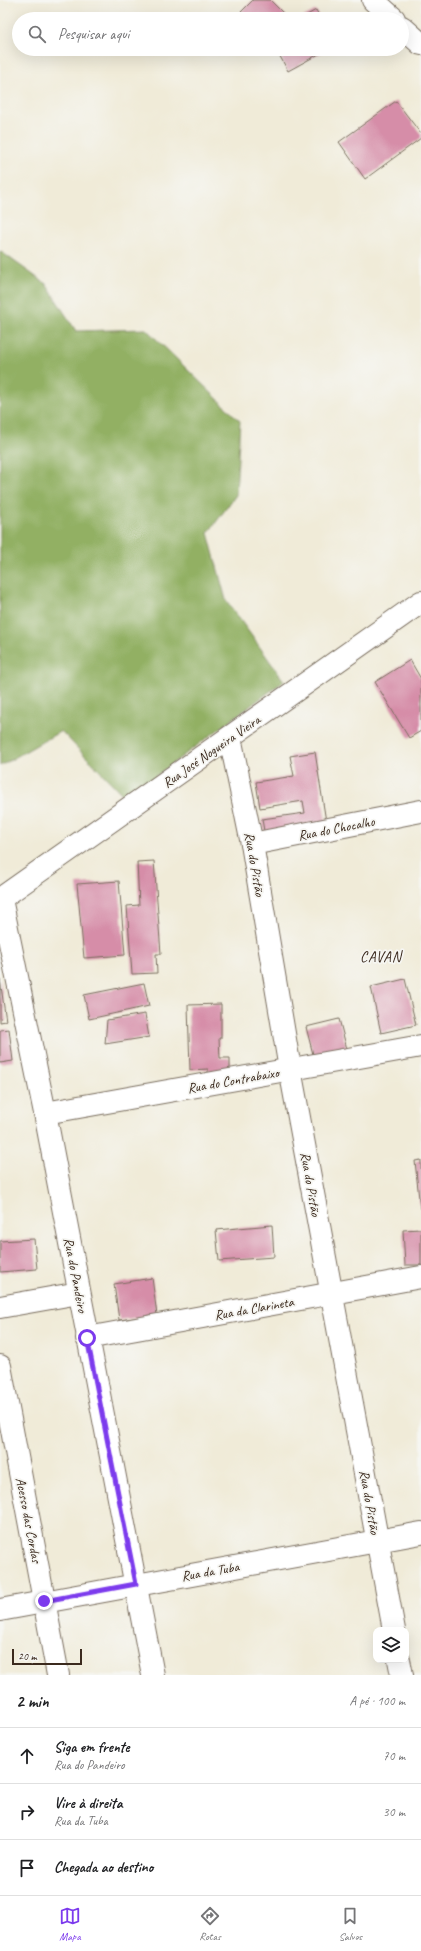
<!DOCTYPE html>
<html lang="pt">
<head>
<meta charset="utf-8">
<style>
	body { margin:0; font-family:Caveat,sans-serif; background:#f6f6f6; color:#202124 }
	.controls { position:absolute; right:12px; bottom:12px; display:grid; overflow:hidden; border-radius:8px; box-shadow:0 4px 16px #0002 }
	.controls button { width:36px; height:36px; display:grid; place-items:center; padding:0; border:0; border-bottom:1px solid #e0e0e0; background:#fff; color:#202124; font:20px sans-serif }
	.scale { position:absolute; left:12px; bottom:10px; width:70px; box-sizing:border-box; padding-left:4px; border:2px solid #3b2a1e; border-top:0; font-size:11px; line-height:14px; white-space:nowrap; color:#3b2a1e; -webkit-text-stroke:3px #f6f6f2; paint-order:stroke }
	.stop { position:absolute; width:12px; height:12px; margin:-9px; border:3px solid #7c3aed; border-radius:50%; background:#fff }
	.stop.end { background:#7c3aed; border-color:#fff; box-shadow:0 1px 4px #0008 }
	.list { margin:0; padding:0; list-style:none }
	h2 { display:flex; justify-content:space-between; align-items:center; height:52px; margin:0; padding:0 16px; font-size:17px }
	h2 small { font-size:13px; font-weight:400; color:#757577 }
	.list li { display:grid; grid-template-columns:26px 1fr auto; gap:12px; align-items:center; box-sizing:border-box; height:56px; padding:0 16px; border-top:1px solid #e0e0e0 }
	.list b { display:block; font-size:15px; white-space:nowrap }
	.list p { margin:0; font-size:13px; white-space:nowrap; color:#757577 }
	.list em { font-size:13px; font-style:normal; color:#757577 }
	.icon { flex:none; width:22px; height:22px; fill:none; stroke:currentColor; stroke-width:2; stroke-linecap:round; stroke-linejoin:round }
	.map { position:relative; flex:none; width:421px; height:1675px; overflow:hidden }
	.search { position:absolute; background:#fff; box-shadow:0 4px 16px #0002; left:12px; right:12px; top:12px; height:44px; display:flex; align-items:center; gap:10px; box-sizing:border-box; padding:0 14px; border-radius:22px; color:#757577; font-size:15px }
	.sheet { height:220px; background:#fff }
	nav { display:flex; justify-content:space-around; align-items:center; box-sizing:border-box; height:56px; border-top:1px solid #e0e0e0; background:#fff; font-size:11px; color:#757577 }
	nav a { display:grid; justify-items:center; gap:2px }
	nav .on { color:#7c3aed }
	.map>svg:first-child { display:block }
</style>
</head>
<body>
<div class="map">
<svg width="421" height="1675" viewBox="0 0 421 1675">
	<rect width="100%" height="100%" fill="#f6f6f2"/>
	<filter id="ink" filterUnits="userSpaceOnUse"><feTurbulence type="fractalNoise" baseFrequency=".025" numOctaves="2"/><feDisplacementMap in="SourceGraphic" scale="8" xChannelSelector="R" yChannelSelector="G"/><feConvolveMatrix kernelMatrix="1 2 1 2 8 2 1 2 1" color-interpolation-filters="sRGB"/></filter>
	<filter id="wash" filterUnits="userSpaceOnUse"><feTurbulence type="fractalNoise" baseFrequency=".012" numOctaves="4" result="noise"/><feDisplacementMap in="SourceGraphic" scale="16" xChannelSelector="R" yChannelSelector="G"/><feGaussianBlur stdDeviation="0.9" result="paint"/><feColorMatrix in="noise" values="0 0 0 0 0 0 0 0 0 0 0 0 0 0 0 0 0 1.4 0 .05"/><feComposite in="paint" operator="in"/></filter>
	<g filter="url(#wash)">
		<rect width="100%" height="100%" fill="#f0ebd8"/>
		<polygon fill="#92b063" stroke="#666d40" points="0,251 46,284 76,331 146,329 240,421 236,495 208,533 226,600 284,681 126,798 61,731 0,766"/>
		<g id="blocks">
			<g fill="#d68da8">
				<polygon points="253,0 270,0 287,17 283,19 243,19 239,14"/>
				<polygon points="316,10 321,19 300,19"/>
				<polygon points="276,49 328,49 288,71"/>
				<polygon points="396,101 421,134 421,138 365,179 339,142"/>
				<polygon points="410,660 421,679 421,731 409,738 375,682"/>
				<polygon points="315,752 327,828 265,837 262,819 305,813 303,801 260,808 256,782 294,776 290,756"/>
				<polygon points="154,861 161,954 156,954 157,973 132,974 127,906 139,905 137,862"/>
				<polygon points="119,881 125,955 84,958 77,884"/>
				<polygon points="0,979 6,1021 0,1022"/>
				<polygon points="405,979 416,1025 381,1033 371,987"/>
				<polygon points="144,983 149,1006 89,1019 84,995"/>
				<polygon points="221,1004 221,1038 219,1038 220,1058 230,1058 230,1076 208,1077 208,1069 190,1070 188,1005"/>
				<polygon points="145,1014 149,1037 105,1044 107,1020"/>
				<polygon points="339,1019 348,1053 315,1062 306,1027"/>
				<polygon points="9,1029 13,1061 0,1063 0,1030"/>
				<polygon points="421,1160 421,1208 420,1208 415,1161"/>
				<polygon points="272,1225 274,1257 219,1261 216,1230"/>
				<polygon points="421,1229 421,1265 405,1265 403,1230"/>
				<polygon points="34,1239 37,1269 0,1272 0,1241"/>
				<polygon points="152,1278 157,1315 119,1320 114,1284"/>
			</g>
		</g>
	</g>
	<g filter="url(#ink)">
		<use href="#blocks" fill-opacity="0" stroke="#7a6e5f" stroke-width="1"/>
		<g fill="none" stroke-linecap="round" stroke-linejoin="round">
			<g stroke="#7a6e5f" stroke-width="24">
				<g id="minor">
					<polyline points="373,0 394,19"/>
					<polyline points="402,27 421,44"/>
					<polyline points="230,737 252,844 290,1069 394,1630"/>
					<polyline points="252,844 421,811"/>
					<polyline points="1,899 45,1113 153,1675"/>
					<polyline points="45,1113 421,1046"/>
					<polyline points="0,1307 79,1293"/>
					<polyline points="87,1338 421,1277"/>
					<polyline points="0,1366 58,1675"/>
					<polyline points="0,1610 421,1533"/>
					<polyline points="399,1660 402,1675"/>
				</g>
			</g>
			<g stroke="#7a6e5f" stroke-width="24">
				<polyline id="major" points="0,899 421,602"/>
			</g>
			<use href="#minor" stroke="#fff" stroke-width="22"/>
			<use href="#major" stroke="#fff" stroke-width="22"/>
		</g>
	</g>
	<g fill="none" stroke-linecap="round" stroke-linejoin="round" filter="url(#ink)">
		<polyline stroke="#7c3aed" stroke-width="5" points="44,1601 136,1584 87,1338"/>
	</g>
	<g text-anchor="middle" stroke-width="3.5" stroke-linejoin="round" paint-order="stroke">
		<g font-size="14" fill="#3b2a1e" stroke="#f6f6f2">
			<text transform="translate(211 751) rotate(-35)" y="5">Rua José Nogueira Vieira</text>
			<text transform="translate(336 828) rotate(-11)" y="5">Rua do Chocalho</text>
			<text transform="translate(255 864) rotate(80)" y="5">Rua do Pistão</text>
			<text transform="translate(233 1080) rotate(-10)" y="5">Rua do Contrabaixo</text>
			<text transform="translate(311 1184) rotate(80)" y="5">Rua do Pistão</text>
			<text transform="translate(76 1275) rotate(79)" y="5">Rua do Pandeiro</text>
			<text transform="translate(254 1308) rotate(-10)" y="5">Rua da Clarineta</text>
			<text transform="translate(370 1502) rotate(80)" y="5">Rua do Pistão</text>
			<text transform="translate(29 1520) rotate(79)" y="5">Acesso das Cordas</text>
			<text transform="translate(210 1571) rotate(-10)" y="5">Rua da Tuba</text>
		</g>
		<g font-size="15" letter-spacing="1" fill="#3b2a1e" stroke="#f6f6f2">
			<text x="381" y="962">CAVAN</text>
		</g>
	</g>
</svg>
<div class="controls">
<button><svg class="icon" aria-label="layers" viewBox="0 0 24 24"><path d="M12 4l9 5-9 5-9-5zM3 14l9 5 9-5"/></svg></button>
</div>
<div class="scale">20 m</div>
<div class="stop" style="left:87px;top:1338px"></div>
<div class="stop end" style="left:44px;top:1601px"></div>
<div class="search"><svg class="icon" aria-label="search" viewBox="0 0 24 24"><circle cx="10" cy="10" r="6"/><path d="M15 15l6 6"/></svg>Pesquisar aqui</div>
</div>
<section class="sheet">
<h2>2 min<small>A pé · 100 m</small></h2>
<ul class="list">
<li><svg class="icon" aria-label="ahead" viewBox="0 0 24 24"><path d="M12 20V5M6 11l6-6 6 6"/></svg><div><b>Siga em frente</b><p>Rua do Pandeiro</p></div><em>70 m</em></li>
<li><svg class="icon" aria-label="right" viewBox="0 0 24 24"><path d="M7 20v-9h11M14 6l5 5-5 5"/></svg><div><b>Vire à direita</b><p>Rua da Tuba</p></div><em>30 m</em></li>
<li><svg class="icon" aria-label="arrive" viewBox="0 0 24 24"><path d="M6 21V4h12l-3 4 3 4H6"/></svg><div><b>Chegada ao destino</b></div></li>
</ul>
</section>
<nav>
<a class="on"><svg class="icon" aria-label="map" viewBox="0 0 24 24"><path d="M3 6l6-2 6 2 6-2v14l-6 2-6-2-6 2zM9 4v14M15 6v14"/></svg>Mapa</a>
<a><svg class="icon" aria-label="directions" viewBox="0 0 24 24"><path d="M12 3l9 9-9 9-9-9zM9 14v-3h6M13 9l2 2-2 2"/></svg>Rotas</a>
<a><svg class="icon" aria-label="saved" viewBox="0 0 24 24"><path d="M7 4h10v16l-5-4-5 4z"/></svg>Salvos</a>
</nav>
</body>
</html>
